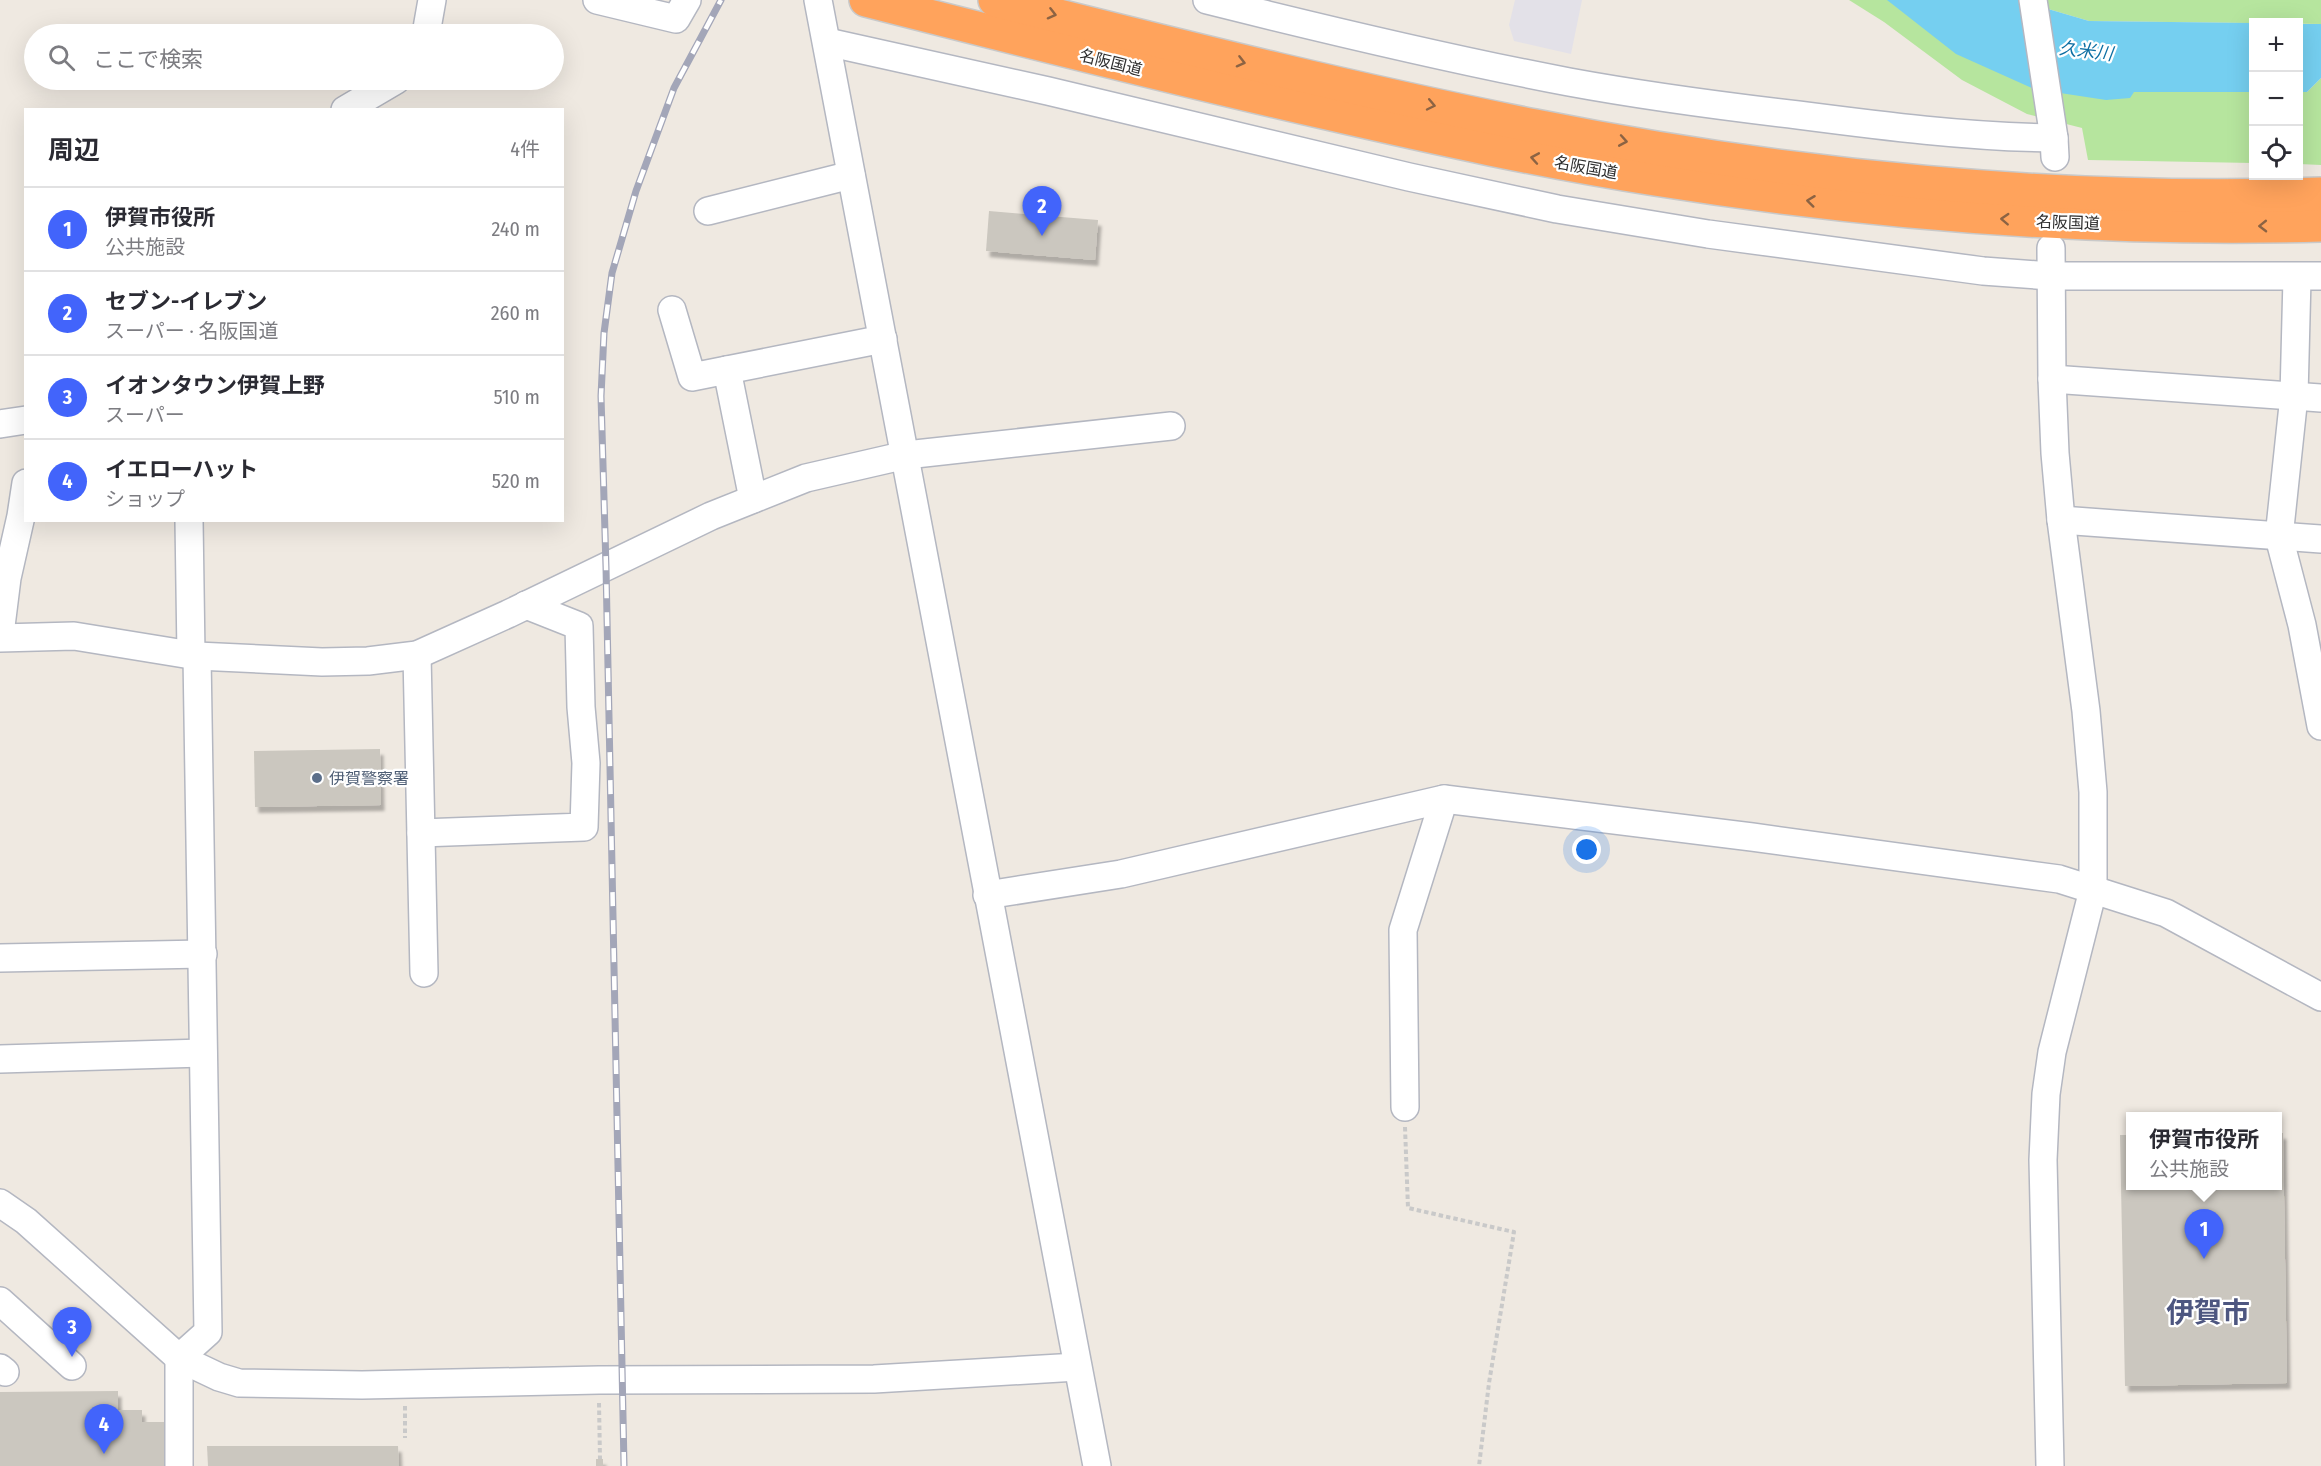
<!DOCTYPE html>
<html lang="ja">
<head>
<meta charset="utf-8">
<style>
	body { margin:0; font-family:"Fira Sans Condensed","Noto Sans JP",sans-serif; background:#f2f2f3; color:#2b2b33 }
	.controls { position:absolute; right:18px; top:18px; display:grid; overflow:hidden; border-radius:0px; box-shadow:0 6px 24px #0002 }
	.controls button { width:54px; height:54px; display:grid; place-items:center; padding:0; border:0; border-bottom:2px solid #e1e1e2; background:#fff; color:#2b2b33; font:30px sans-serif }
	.you { position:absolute; left:1587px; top:850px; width:21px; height:21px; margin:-15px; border:4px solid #fff; border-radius:50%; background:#1a73e8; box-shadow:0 0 0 9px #1a73e833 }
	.badge { display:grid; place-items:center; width:39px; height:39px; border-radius:50%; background:#4264fb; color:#fff; font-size:20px; font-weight:700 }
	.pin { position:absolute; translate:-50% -50px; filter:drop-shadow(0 2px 3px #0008) }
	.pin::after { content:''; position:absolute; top:32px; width:21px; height:18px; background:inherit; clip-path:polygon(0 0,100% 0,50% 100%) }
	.popup { position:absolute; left:2126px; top:1112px; width:156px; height:78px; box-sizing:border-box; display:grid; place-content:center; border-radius:0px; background:#fff; filter:drop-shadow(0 2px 4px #0005); font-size:20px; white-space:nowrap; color:#7c7c81 }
	.popup b { font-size:22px; color:#2b2b33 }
	.popup::after { content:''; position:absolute; left:50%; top:100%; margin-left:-12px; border:12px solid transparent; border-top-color:#fff }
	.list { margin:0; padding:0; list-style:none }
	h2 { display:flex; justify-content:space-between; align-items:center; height:78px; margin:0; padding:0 24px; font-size:26px }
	h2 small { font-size:20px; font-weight:400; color:#7c7c81 }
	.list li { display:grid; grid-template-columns:39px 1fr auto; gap:18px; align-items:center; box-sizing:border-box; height:84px; padding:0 24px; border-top:2px solid #e1e1e2 }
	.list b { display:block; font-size:22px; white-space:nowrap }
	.list p { margin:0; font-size:20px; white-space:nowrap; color:#7c7c81 }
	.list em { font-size:20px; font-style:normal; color:#7c7c81 }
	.icon { flex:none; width:33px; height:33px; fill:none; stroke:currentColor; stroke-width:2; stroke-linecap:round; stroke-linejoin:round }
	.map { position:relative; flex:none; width:2321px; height:1466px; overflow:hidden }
	.search { position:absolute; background:#fff; box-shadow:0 6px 24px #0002; left:24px; top:24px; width:540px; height:66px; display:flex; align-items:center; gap:15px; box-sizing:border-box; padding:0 21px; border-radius:33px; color:#7c7c81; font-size:22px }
	.panel { position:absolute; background:#fff; box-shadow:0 6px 24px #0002; left:24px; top:108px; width:540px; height:414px; border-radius:0px }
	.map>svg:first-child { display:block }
</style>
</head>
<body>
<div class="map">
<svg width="2321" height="1466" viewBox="0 0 2321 1466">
	<defs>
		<filter id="shadow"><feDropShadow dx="3.5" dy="6" stdDeviation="1.5" flood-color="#0004"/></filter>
	</defs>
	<rect width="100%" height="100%" fill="#efe9e1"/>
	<polygon fill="#e3e1e8" points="1515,0 1582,0 1571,54 1514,41 1509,25"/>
	<g fill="#b6e59e">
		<polygon points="1849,0 1889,0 2134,92 2253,92 2253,163 2088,160 2082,128 2027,114 1962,80 1884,22"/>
		<polygon points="2018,0 2321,0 2321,24 2089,21"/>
		<polygon points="2321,78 2321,165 2299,164 2299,92 2307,92"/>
	</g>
	<g fill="#75cff0">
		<polygon points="1887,0 2018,0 2089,21 2253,23 2253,92 2134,92 2130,98 2106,100 2034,89 1956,54"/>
		<polygon points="2298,24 2321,24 2321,78 2307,92 2299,92"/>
	</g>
	<g fill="#cbc7bf" filter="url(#shadow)">
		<polygon points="989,211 1098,220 1095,260 986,251"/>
		<polygon points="380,749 381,805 255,807 254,751"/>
		<polygon points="2278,1133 2283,1133 2287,1383 2125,1386 2120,1135 2130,1135 2130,1186 2278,1186"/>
		<polygon points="118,1391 118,1410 142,1410 142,1422 166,1422 167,1466 0,1466 0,1392"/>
		<polygon points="207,1446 398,1446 399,1466 208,1466"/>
		<rect x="596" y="1459" width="7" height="7"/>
	</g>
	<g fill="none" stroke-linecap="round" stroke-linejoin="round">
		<g stroke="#b4b7c1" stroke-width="30">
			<g id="minor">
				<polyline points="597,0 676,19 687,0"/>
				<polyline points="818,0 1097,1466"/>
				<path d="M1207,0c120,30 241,59 362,82 76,14 152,24 229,33 85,11 170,22 256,23"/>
				<polyline points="2033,0 2054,138 2055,157"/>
				<polyline points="426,34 432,0"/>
				<polyline points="827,42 1048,91 1409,177 1557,209 1708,234 1983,271 2050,276 2321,276"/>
				<polyline points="345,110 396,80"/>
				<polyline points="708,211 851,175"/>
				<polyline points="2297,278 2294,396 2279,537 2302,625 2321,726"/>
				<polyline points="672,310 692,377 727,370 753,499"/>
				<polyline points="727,370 883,339"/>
				<polyline points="2052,379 2321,398"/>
				<polyline points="0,424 26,420"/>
				<polyline points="189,520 191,655"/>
				<polyline points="2061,520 2321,539"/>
				<polyline points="0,634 7,578 21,516 26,483"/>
				<polyline points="0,638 74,636 197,656 322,662 368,661 417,655 508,614 711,516 806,478 906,455 1171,426"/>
				<polyline points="417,655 424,973"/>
				<polyline points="421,833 584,827 586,763 581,707 579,626 526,605"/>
				<polyline points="987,895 1121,874 1444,799 1752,837 2059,879 2166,913 2321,997"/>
				<polyline points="0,958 203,954"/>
				<polyline points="0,1059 203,1053"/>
				<polyline points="1405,1107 1403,930 1444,799"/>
				<polyline points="0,1203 26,1221 179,1358 219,1377 239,1383 362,1385 599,1380 874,1379 1077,1367"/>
				<polyline points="0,1301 72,1366"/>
				<polyline points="0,1368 5,1372"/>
				<polyline points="179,1466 179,1358 208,1332 197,656"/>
				<polyline points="2050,1466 2043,1160 2046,1094 2052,1052 2093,890 2093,792 2086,711 2061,520 2055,453 2052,379 2051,248"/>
			</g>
		</g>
		<g stroke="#c9c9c9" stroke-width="36">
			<g id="highway">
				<path d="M866,0c153,39 307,78 461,113 109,25 218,49 328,66 220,35 443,52 666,46"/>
				<path d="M995,0c180,45 358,90 540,126 256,51 525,77 786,68"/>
			</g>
		</g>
		<g stroke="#c9c9c9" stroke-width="4" stroke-dasharray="4.5 3" stroke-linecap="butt">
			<polyline points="1405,1127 1408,1208 1514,1232 1489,1383 1479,1466"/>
			<polyline points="599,1403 600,1459"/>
			<polyline points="405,1406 405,1438"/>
		</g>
		<use href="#minor" stroke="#fff" stroke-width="27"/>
		<use href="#highway" stroke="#ffa35c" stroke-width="33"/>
		<g stroke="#a3a6b8" stroke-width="7">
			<polyline id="rail" points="624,1466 606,567 601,396 604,333 612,273 636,191 674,88 721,0"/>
		</g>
		<use href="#rail" stroke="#fff" stroke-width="4.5" stroke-dasharray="14" stroke-linecap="butt"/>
	</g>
	<defs><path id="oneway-chevron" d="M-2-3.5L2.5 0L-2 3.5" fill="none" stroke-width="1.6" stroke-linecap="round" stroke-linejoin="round" transform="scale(1.5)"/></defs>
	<g stroke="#8c6343">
		<use href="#oneway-chevron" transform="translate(1052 14) rotate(14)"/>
		<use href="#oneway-chevron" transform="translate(1241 62) rotate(14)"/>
		<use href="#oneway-chevron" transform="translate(1431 105) rotate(12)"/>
		<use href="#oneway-chevron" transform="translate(1623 141) rotate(10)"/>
		<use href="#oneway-chevron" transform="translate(1535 158) rotate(-170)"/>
		<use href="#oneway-chevron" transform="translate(1811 201) rotate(-173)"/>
		<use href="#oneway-chevron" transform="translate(2005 219) rotate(-177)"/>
		<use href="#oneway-chevron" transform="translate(2263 226) rotate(179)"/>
	</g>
	<circle fill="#5c6f8a" stroke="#fff" stroke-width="2" cx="317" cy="778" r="6"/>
	<g text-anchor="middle" stroke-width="4.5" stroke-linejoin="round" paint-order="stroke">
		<g font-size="16" fill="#2e2e2e" stroke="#fff">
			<text transform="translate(1111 62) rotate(14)" y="6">名阪国道</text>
			<text transform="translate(1586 167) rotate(10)" y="6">名阪国道</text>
			<text transform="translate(2068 222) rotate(2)" y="6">名阪国道</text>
		</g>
		<g font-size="16" fill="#4e5e75" stroke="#fff" text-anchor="start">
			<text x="329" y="784">伊賀警察署</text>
		</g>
		<g font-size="18" font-style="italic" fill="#0d6fa3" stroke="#fff">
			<text transform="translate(2086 51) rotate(7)" y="6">久米川</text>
		</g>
		<g font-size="28" font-weight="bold" fill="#4d5680" stroke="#fff">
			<text x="2208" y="1322">伊賀市</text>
		</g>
	</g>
</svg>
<div class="controls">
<button>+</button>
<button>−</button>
<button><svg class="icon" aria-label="locate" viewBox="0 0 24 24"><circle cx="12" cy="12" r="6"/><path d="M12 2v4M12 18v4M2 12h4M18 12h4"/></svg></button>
</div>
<div class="you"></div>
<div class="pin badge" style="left:2204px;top:1259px">1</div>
<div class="popup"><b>伊賀市役所</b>公共施設</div>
<div class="pin badge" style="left:1042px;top:236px">2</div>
<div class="pin badge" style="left:72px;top:1357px">3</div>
<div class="pin badge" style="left:104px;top:1454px">4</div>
<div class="search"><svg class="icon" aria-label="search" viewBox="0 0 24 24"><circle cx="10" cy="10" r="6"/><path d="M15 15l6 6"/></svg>ここで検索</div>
<section class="panel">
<h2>周辺<small>4件</small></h2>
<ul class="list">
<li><span class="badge">1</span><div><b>伊賀市役所</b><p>公共施設</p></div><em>240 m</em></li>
<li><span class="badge">2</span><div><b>セブン-イレブン</b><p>スーパー · 名阪国道</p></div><em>260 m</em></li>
<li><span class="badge">3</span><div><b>イオンタウン伊賀上野</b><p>スーパー</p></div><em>510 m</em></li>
<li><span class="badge">4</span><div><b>イエローハット</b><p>ショップ</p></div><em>520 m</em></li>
</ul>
</section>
</div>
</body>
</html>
